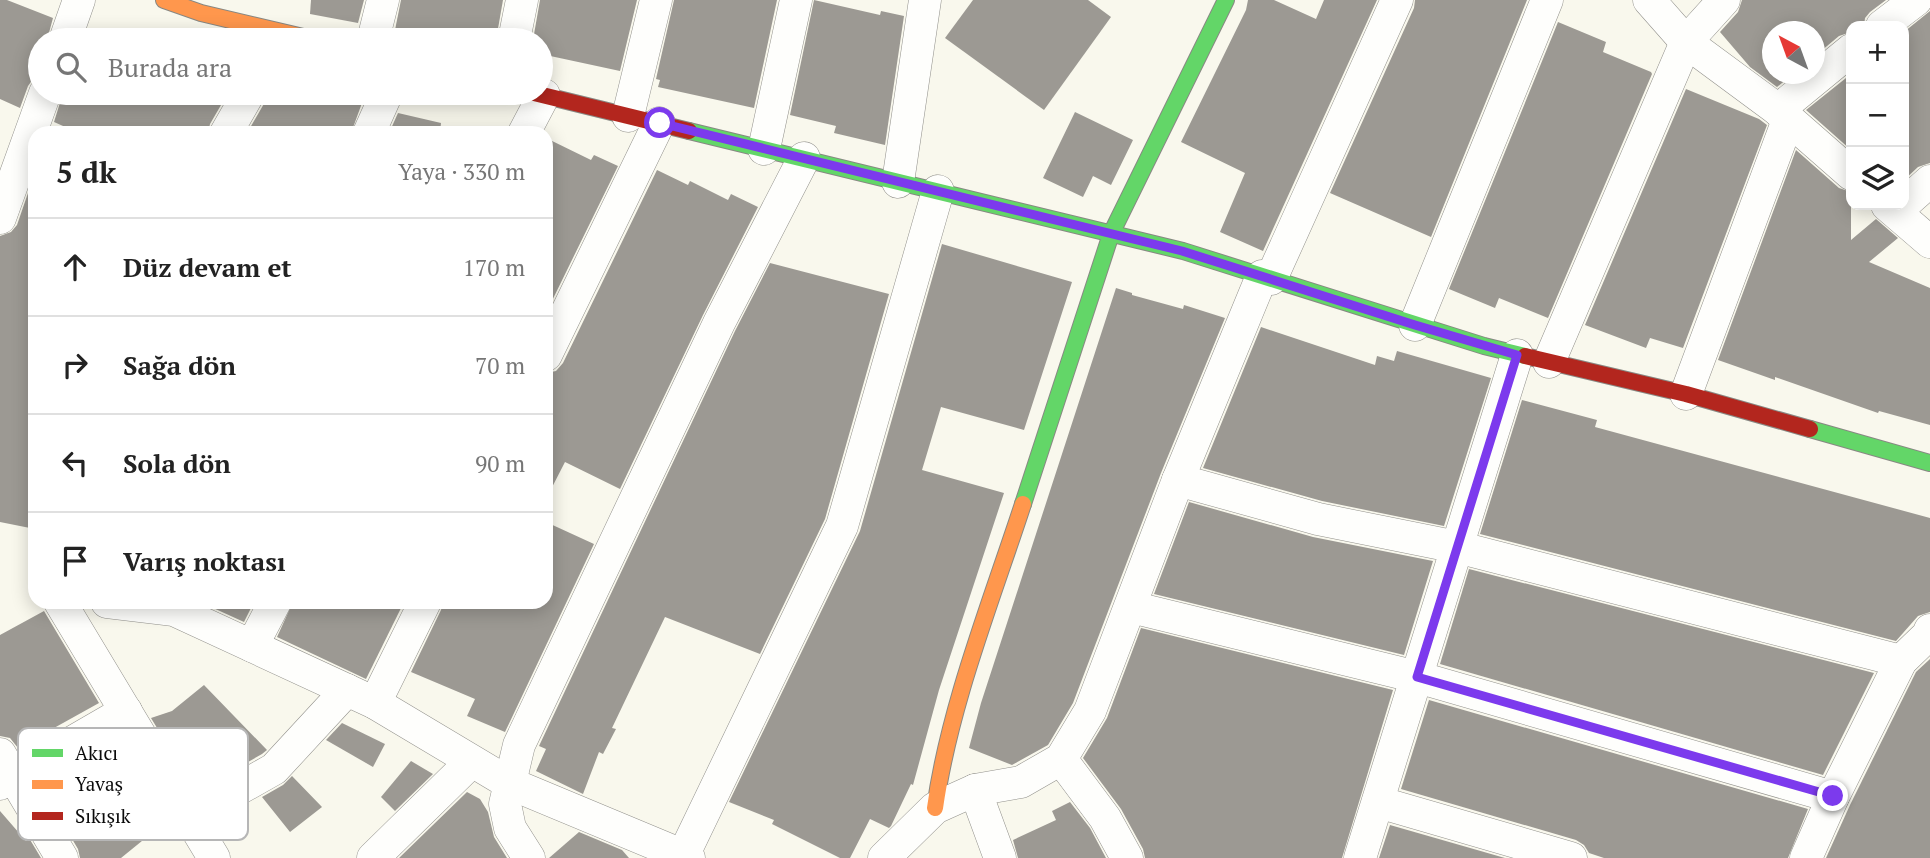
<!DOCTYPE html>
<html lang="tr">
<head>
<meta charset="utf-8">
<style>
	body { margin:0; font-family:"PT Serif",serif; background:#f2f2f2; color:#222 }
	.controls { position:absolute; right:21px; top:21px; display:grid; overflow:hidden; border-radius:14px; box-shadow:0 4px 18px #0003 }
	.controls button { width:63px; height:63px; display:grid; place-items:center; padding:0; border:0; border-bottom:2px solid #e0e0e0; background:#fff; color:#222; font:35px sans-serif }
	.compass { position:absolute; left:1762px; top:21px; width:63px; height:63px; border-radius:50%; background:#fff; box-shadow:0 4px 18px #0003; rotate:319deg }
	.stop { position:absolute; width:21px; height:21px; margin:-16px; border:5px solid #7c3aed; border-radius:50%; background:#fff }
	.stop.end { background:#7c3aed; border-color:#fff; box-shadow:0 2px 7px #0008 }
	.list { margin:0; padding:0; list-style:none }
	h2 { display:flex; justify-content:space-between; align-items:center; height:91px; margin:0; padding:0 28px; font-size:30px }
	h2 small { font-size:23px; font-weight:400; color:#767676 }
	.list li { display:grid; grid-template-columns:46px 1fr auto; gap:21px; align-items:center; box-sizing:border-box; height:98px; padding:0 28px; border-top:2px solid #e0e0e0 }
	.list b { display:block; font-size:26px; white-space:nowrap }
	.list em { font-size:23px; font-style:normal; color:#767676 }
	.icon { flex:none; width:38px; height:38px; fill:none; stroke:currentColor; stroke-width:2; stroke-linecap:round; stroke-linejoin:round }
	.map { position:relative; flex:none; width:1930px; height:858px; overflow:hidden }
	.search { position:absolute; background:#fff; box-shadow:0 4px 18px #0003; left:28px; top:28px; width:525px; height:77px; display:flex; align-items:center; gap:18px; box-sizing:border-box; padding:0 24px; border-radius:38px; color:#767676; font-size:26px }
	.panel { position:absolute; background:#fff; box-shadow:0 4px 18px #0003; left:28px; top:126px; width:525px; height:483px; border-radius:21px }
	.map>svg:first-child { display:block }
</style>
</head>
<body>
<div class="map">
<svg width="1930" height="858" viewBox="0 0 1930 858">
	<rect width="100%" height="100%" fill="#f9f8ed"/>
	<g fill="#9c9993">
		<polygon points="0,0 7,0 53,18 47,40 40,40 40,76 33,79 28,86 20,108 0,99"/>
		<polygon points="311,0 364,0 358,23 310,14"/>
		<polygon points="401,0 503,0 496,40 453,40 395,30"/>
		<polygon points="540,0 637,0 620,71 541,54 541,40 533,40"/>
		<polygon points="674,0 777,0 754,108 658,87 660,80 656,79"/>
		<polygon points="814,0 880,15 881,11 904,16 885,145 834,133 836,126 790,115"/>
		<polygon points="973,0 1088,0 1111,17 1044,110 945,38"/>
		<polygon points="1248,0 1274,0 1316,19 1324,0 1377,0 1263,251 1220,232 1245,173 1181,142 1246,10"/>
		<polygon points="1415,0 1527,0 1431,237 1330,193 1414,8"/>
		<polygon points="1742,0 1886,0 1870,12 1865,18 1864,26 1851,26 1851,32 1839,36 1815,56 1815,32 1773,32 1773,74 1793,74 1777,87 1750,67 1720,32 1738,12"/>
		<polygon points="1930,11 1930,163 1918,167 1904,180 1904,32"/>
		<polygon points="1558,22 1606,42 1603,52 1651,72 1652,74 1548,318 1499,298 1495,308 1449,289"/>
		<polygon points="1851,74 1851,150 1806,110"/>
		<polygon points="1686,89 1759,119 1767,125 1683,348 1650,338 1646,348 1585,325"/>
		<polygon points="63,93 228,93 210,124 208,133 79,133 54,122"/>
		<polygon points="267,93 321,93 362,103 351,133 247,133 265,102"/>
		<polygon points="1075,112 1133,140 1111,185 1093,176 1083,197 1043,178"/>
		<polygon points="398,113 441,123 440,133 389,133"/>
		<polygon points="546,138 591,160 594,155 618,166 546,313"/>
		<polygon points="1796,150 1839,188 1851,192 1851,240 1876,219 1898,238 1869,262 1930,288 1930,425 1879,411 1878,413 1775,377 1775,380 1718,360"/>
		<polygon points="657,170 688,185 690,181 728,200 731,194 758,207 703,315 620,489 565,462 546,499 546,373 556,371 563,363"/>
		<polygon points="28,193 35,197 35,529 0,522 0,236 11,232 17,225"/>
		<polygon points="942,244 1072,282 1024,430 941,407 922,470 1004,493 939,690 913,785 911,784 891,826 889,828 870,819 850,858 840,858 772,824 774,820 729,802 860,531"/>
		<polygon points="770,263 889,294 825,519 760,654 665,617 612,728 616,729 603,754 599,752 583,794 536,771 546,749 539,746 735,331"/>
		<polygon points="1116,288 1132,293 1132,295 1183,309 1184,305 1225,318 1161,473 1073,703 1048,745 1012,765 969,748 981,703"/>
		<polygon points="1261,327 1375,365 1377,356 1394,361 1397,351 1491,378 1444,526 1322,501 1203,468"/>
		<polygon points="1522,400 1597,420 1595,427 1930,518 1930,612 1918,616 1896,641 1480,534"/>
		<polygon points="1189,502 1313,537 1433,561 1404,655 1154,594"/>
		<polygon points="546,522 594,544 505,732 467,716 475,699 411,672 441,610 443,602 546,602"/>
		<polygon points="1469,569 1874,673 1823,775 1440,664"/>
		<polygon points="200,602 254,602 244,622"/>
		<polygon points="293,602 404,602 366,679 277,637"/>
		<polygon points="44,611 99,703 18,748 10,738 0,736 0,635"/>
		<polygon points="1141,628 1393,690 1342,858 1145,858 1143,849 1121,809 1083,758 1107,718"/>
		<polygon points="1930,659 1930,858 1826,858 1850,805 1916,672"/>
		<polygon points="204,685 267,750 262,754 196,792 151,718 172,711"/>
		<polygon points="1429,700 1808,809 1788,858 1604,858 1589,853 1584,845 1576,840 1401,789"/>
		<polygon points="342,723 385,744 373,767 326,740"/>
		<polygon points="119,736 169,819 121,858 80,858 78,849 56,812 65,802 50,785 79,759"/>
		<polygon points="411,761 433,774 395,811 381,797"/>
		<polygon points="292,776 322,807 290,832 262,797 283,785"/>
		<polygon points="467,792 480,799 488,812 494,837 507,858 399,858"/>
		<polygon points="1070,802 1090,828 1106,858 1018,858 1013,840 1056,820 1052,811"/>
		<polygon points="0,811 26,841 29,838 41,858 0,858"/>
		<polygon points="1390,825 1505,858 1379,858"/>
		<polygon points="579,832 622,850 629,858 549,858"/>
	</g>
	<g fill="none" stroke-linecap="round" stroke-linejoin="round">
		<g stroke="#92918c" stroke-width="33">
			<g id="street">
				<polyline points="1649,0 1686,42 1778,110 1851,174"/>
				<polyline points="1882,26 1916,0"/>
				<polyline points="65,40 79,0"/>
				<polyline points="373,40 383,0"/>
				<polyline points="514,40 522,0"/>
				<polyline points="1778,110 1851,50"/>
				<polyline points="628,116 656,0"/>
				<polyline points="226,133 249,93"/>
				<polyline points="369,133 387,93"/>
				<polyline points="524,133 544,95"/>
				<polyline points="764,149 796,0"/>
				<polyline points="898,182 925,0"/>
				<polyline points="1904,204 1930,181"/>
				<polyline points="1887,205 1930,242"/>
				<polyline points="0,218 45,93"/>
				<polyline points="1271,279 1397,0"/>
				<polyline points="1415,325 1547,0"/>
				<polyline points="546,355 659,123"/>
				<polyline points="1549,362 1686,42 1724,0"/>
				<polyline points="1686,394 1788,120"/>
				<polyline points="1178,480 1318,519 1457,547 1901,661"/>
				<polyline points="60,602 214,858"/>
				<polyline points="107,602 174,610 375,703 509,783 689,858"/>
				<polyline points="1131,607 1417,677 1833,797"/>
				<polyline points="252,646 275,602"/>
				<polyline points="375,703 425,602"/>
				<polyline points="0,754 62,858"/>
				<polyline points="1061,759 1105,818 1127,858"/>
				<polyline points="0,784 126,711"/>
				<polyline points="975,790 1000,858"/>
				<polyline points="1378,802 1571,858"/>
				<polyline points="189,817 274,769 347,690"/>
				<polyline points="683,856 842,526 938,191"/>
				<polyline points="373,858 471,762"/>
				<polyline points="529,858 510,828 505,804 519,745 719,323 804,158"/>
				<polyline points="884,858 935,808 975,790 1021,782 1061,759 1090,711 1178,480 1262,276"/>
				<polyline points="1360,858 1517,355"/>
				<polyline points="1806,858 1833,797 1901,661 1928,635 1930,630"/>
			</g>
		</g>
		<g stroke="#888883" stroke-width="18">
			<g id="fast">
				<polyline points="689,131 1183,251 1484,346 1525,356"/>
				<polyline points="1810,429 1930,463"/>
				<polyline points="1023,504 1111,234 1226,0"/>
			</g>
		</g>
		<g stroke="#888883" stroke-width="18">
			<g id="slow">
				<polyline points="164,0 201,13 316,40"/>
				<path d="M935,808c14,-101 56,-206 88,-304"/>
			</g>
		</g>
		<g stroke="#888883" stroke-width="18">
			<g id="jam">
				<polyline points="534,93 689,131"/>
				<polyline points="1525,356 1686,394 1810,429"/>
			</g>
		</g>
		<use href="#street" stroke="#fefefc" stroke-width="32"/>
		<use href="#fast" stroke="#63d668" stroke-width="16"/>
		<use href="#slow" stroke="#ff974d" stroke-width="16"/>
		<use href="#jam" stroke="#b3261e" stroke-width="16"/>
	</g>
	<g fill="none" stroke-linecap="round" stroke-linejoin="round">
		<polyline stroke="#7c3aed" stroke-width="9" points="660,123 1182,251 1415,325 1517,355 1417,677 1833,796"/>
	</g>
	<rect x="18" y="728" width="230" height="112" rx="10" fill="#fff" stroke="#b6b6b6" stroke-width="2"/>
	<rect x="32" y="749" width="31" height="8" fill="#63d668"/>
	<rect x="32" y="780" width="31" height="9" fill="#ff974d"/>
	<rect x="32" y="812" width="31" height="8" fill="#b3261e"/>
	<g font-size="19" fill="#0a0a0a">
		<text x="75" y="760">Akıcı</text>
		<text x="75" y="791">Yavaş</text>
		<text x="75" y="823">Sıkışık</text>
	</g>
</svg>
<div class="controls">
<button>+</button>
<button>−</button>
<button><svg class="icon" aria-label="layers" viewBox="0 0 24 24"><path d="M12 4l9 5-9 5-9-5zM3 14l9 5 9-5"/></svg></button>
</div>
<svg class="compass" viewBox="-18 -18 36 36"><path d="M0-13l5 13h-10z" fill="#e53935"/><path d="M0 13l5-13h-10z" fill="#767676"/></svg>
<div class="stop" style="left:660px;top:123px"></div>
<div class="stop end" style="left:1833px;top:796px"></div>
<div class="search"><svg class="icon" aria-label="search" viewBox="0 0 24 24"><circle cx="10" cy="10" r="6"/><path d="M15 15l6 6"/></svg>Burada ara</div>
<section class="panel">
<h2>5 dk<small>Yaya · 330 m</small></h2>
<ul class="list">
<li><svg class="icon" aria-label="ahead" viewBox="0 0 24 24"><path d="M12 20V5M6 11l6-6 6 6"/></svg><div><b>Düz devam et</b></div><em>170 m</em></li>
<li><svg class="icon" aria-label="right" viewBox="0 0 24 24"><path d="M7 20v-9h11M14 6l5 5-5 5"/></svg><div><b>Sağa dön</b></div><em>70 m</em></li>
<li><svg class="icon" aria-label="left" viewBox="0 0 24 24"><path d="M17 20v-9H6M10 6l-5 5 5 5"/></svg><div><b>Sola dön</b></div><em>90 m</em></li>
<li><svg class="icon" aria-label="arrive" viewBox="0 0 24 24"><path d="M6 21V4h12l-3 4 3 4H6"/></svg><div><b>Varış noktası</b></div></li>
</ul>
</section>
</div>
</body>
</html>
